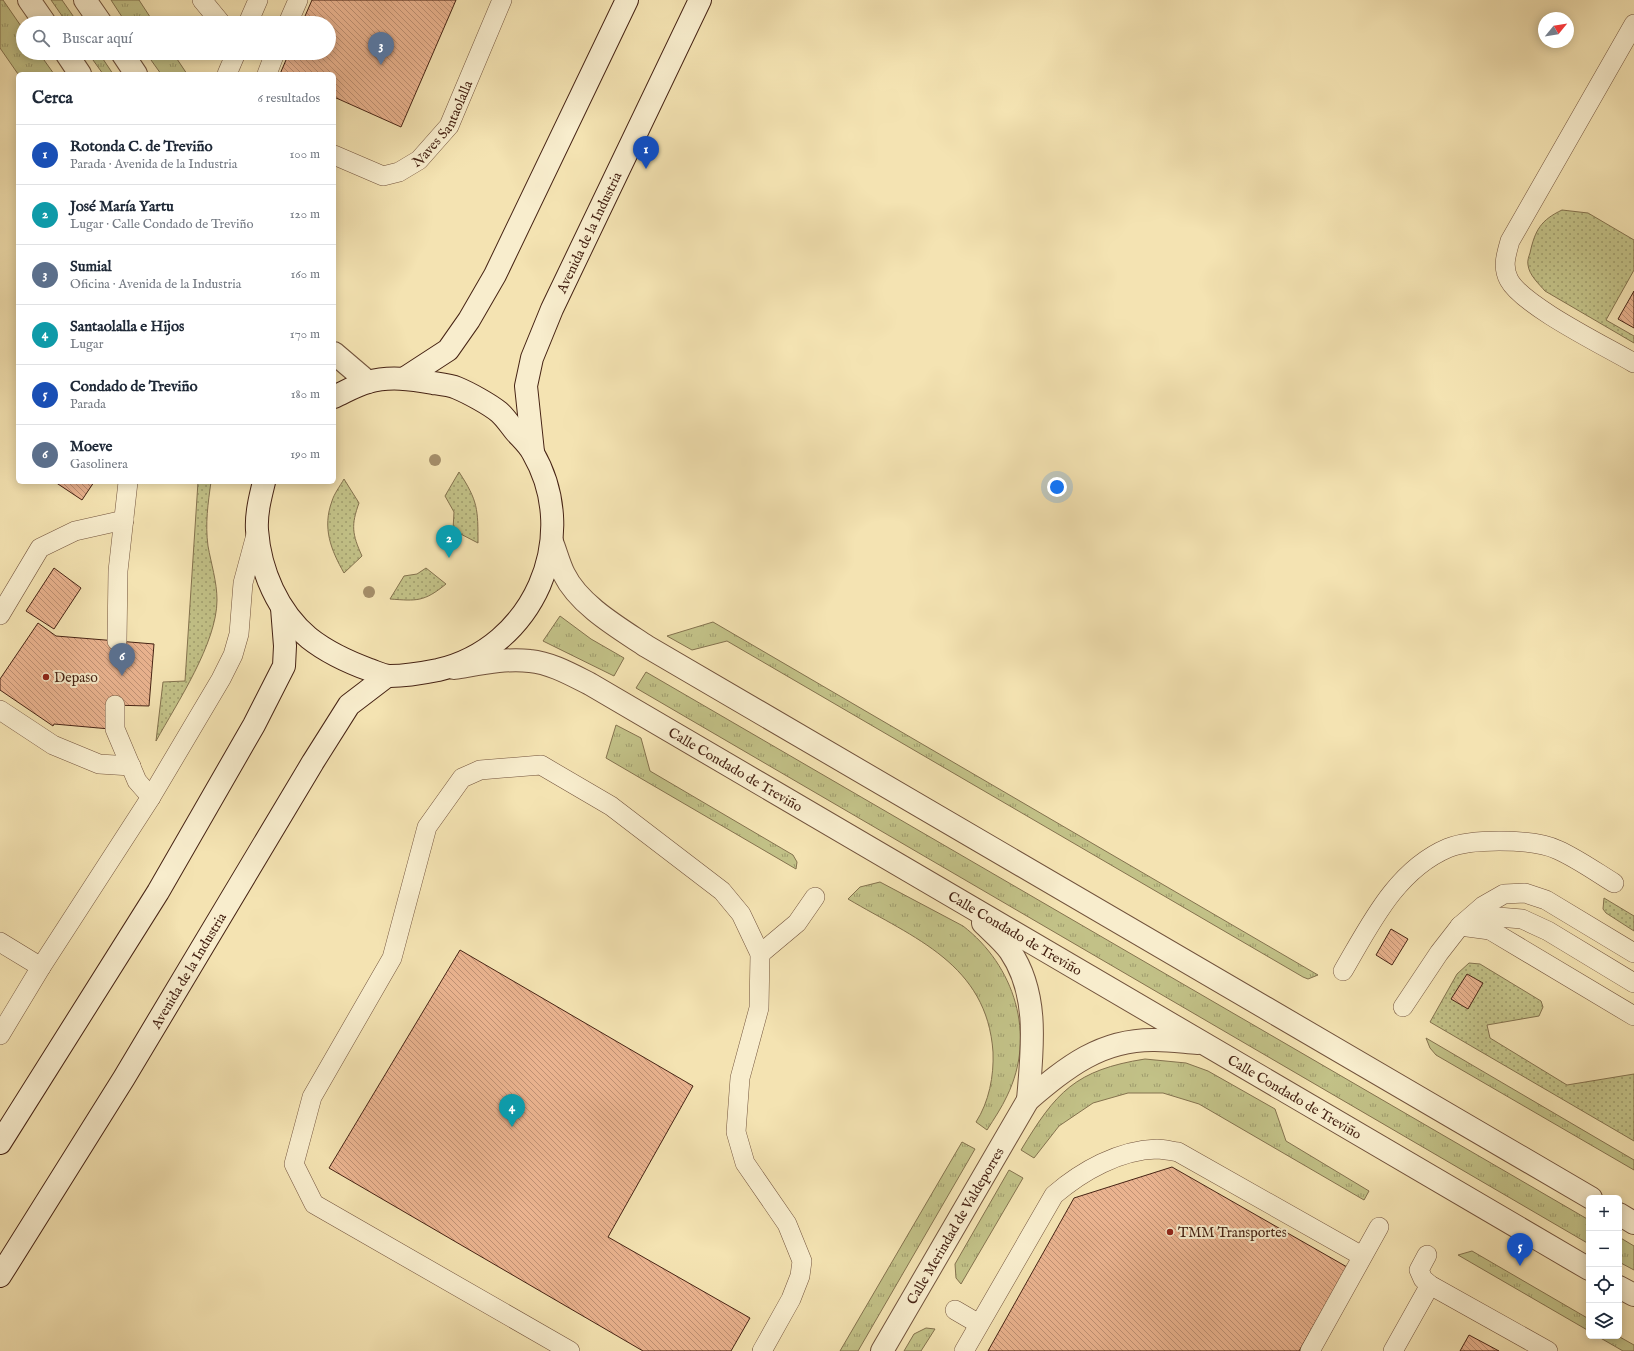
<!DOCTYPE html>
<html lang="es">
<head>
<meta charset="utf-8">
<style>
	body { margin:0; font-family:"IM FELL English",serif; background:#f6f6f7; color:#1f2937 }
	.controls { position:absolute; right:12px; bottom:12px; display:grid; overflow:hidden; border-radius:6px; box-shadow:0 2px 10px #0003 }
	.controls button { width:36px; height:36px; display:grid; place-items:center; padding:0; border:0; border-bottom:1px solid #e0e1e3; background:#fff; color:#1f2937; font:20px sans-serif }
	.compass { position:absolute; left:1538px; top:12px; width:36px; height:36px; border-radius:50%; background:#fff; box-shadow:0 2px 10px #0003; rotate:60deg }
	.you { position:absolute; left:1057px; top:487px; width:14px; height:14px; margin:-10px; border:3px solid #fff; border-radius:50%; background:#1a73e8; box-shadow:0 0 0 6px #1a73e833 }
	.badge { display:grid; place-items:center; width:26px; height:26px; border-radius:50%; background:#b45309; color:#fff; font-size:13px; font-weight:700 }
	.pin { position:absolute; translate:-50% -33px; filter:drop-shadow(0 1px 2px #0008) }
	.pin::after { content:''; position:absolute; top:21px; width:14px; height:12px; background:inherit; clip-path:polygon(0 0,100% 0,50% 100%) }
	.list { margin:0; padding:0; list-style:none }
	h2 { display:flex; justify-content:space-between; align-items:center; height:52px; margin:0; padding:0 16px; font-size:17px }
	h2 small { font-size:13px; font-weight:400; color:#747a83 }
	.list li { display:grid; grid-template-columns:26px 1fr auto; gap:12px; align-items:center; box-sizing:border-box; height:60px; padding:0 16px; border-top:1px solid #e0e1e3 }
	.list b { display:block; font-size:15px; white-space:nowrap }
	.list p { margin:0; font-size:13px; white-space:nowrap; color:#747a83 }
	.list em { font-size:13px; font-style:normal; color:#747a83 }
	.icon { flex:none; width:22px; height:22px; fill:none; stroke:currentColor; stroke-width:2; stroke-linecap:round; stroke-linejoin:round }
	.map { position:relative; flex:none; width:1634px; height:1351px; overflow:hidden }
	.search { position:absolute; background:#fff; box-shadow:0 2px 10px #0003; left:16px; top:16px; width:320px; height:44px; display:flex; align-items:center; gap:10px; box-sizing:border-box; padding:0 14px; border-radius:22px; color:#747a83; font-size:15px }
	.panel { position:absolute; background:#fff; box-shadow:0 2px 10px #0003; left:16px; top:72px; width:320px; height:412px; border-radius:6px }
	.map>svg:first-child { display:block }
</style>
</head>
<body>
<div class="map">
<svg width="1634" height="1351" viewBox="0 0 1634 1351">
	<defs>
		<pattern id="grass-tufts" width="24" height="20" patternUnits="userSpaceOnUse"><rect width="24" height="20" fill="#c2c187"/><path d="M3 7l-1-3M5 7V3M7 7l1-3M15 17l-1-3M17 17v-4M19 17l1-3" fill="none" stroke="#9f9c6d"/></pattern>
		<pattern id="park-dots" width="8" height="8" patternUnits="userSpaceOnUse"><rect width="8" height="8" fill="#c2c187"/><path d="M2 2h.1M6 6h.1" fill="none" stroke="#9f9c6d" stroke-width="1.8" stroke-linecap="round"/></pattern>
		<pattern id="building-back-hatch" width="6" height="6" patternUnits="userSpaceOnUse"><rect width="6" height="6" fill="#eab38f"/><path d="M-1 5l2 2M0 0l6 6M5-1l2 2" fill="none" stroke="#bf9174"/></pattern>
	</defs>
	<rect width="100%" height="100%" fill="#f4e3b2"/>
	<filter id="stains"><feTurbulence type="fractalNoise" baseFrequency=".005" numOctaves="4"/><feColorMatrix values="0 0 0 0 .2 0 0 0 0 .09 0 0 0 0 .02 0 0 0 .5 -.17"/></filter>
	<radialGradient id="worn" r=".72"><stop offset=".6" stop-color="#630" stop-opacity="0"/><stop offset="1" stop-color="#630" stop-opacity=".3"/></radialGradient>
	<g fill="url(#grass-tufts)" stroke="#84724e">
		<polygon points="0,0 3,0 23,29 23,53 39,53 54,74 18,74 0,48"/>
		<polygon points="51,0 62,0 78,23 67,23"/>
		<polygon points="111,0 139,0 154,23 126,23"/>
		<polygon points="88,53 99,53 113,74 103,74"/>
		<polygon points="146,53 173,53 187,74 161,74"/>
		<polygon points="560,616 591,639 624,658 614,676 543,641"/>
		<polygon points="713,622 1318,975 1308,979 1303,977 727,641 692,650 667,636"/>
		<polygon points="646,672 1589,1220 1589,1244 636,688"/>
		<polygon points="616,725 641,738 650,771 793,855 797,862 796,869 606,758"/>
		<path d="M880,882l83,44c51,39 74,109 44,170 -5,11 -13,23 -20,34l-11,-8c13,-20 18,-46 17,-70 -6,-88 -79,-114 -145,-153l12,-12z"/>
		<polygon points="1426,1038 1634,1160 1634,1170 1436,1055 1430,1048"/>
		<path d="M1145,1059l41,4 22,8 67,38 11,32 83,50 -5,9 -165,-96 -36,-11h-35l-35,10 -34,23 -25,32 -13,-8c35,-58 54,-80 124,-91z"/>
		<polygon points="962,1142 975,1149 858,1351 840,1351"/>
		<polygon points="1009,1170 1023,1178 961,1284 956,1278 955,1264"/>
		<polygon points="1619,1237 1634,1246 1634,1270 1619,1262"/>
		<polygon points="1472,1251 1589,1319 1589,1331 1458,1255"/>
		<polygon points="926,1328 935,1329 921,1351 904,1351 914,1334"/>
		<polygon points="1597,1336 1618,1336 1634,1345 1634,1351 1623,1351"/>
	</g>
	<g fill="url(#park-dots)" stroke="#84724e">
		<path d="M1562,210l26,3 46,27v30l-28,50 28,16v7l-89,-52c-6,-7 -16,-16 -17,-26 -1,-4 1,-9 2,-12 5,-23 11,-33 32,-43z"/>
		<path d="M459,472c19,29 19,37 19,71l-25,-13 1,-18 -9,-16z"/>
		<path d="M344,479l15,24c-8,22 -7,31 3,53l-18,17c-13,-23 -22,-45 -12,-72 2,-7 8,-15 12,-22z"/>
		<path d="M198,482h13c-3,21 -6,42 -3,64 3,17 9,36 9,54 0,43 -40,103 -61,141l7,-59 22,-1z"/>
		<path d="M426,568l20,16c-22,18 -29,17 -56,15l14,-23 13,-2z"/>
		<polygon points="1604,898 1634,916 1634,931 1606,913 1603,909"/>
		<polygon points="1469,963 1480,964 1541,1001 1543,1007 1539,1016 1487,1025 1490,1038 1567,1085 1634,1074 1634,1141 1430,1022 1457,974"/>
	</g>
	<g fill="url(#building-back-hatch)" stroke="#462314">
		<polygon points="312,0 456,0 401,127 334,97 334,74 280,74 289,53 329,53 329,23 302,23"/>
		<polygon points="1634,291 1634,328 1618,319"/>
		<polygon points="55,482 94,482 82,500"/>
		<polygon points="54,568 81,588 54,629 26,611"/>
		<polygon points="38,623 56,636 154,644 149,706 111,705 110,729 54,724 53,726 0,690 0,679"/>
		<polygon points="1391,929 1408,939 1392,965 1376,955"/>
		<polygon points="460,950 693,1086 608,1237 750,1318 731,1351 643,1351 329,1168"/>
		<polygon points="1467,974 1483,983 1468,1009 1451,999"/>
		<polygon points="1172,1167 1347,1267 1299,1351 988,1351 1074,1198"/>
		<polygon points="1469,1335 1499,1351 1460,1351"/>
	</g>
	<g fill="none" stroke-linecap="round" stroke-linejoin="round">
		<g stroke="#72533c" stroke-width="20">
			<g id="lane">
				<polyline points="202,0 221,23"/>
				<polyline points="248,23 258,0"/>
				<polyline points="288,23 298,0"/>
				<path d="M1634,24l-124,217c-4,14 -8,26 -1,39 14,26 96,66 125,83"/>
				<polyline points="227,74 236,53"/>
				<polyline points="267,74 275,53"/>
				<path id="s1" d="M334,155l49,21 16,-4 20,-12 30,-34 53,-126"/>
				<polyline points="0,615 40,548 75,531 124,520"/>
				<polyline points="117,641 118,571 128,482"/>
				<polyline points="115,705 115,729 137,781 151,797"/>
				<polyline points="0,710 53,745 99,764 131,766"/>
				<polyline points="1468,921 1498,917 1522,919 1548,931 1634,983"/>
				<polyline points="1460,926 1483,906 1504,894 1525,893 1546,900 1634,953"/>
				<polyline points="0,942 41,967"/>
				<polyline points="760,954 797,923 815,897"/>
				<path d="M1343,971c27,-46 53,-101 105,-123 15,-6 34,-7 51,-7 19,0 42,1 59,9 20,9 38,22 56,33"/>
				<polyline points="1403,1007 1439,953 1460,926 1490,930 1634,1016"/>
				<polyline points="0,1035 41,967 151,797 221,679 233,655 239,634 243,583 257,531"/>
				<polyline points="1427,1255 1419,1270 1423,1279 1430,1285 1548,1351"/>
				<polyline points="955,1310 979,1324"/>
				<polyline points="570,1351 314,1204 294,1164 312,1097 392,958 427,827 462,778 480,770 541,765 611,806 722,891 741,914 760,954 759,1008 740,1078 736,1132 745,1163 787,1224 802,1261 800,1276 791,1299 762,1351"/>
				<path d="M964,1351l90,-156c28,-24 65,-45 103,-46 6,0 14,2 21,3l184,104"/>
				<polyline points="1310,1351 1379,1227"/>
				<polyline points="1393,1351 1430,1285"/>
			</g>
		</g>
		<g stroke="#72533c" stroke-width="24">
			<g id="street">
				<polyline points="29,0 45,23"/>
				<polyline points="85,0 101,23"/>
				<polyline points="66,53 80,74"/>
				<polyline points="122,53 136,74"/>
				<polyline points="334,353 368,382"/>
				<path d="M552,542c4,10 7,22 12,32 15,31 55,54 82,72l945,552"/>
				<path id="s2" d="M454,668c25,-4 51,-10 76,-7 21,2 42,14 60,23l999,585"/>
				<path d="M983,923c9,9 20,18 27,28 30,44 22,100 18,149"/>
				<polyline points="1619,1214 1634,1223"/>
				<polyline points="1619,1287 1634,1295"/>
				<path id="s3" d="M882,1351l146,-251c39,-33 73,-61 127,-60 15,0 29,2 43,3"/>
			</g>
		</g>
		<g stroke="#462314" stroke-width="24">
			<g id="secondary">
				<polyline points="405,378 448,350 469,320 495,275 627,0"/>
				<path id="s4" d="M533,452l-7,-66 6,-28 20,-49 148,-309"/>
				<path d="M264,482c-4,16 -8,32 -7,48 3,41 21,82 52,108 19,15 39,24 61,32 6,2 13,6 20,6 16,0 33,-3 48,-6 95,-22 144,-132 95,-217 -4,-8 -12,-15 -18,-22 -5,-6 -10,-14 -16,-19 -10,-8 -30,-19 -42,-24 -7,-3 -17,-4 -24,-5 -22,-4 -44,-7 -65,-1 -12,3 -23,10 -34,15"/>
				<polyline points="0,1143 158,892 254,725 284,666 285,646 282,608"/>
				<path id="s5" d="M0,1276l124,-198 189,-316 36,-57 38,-29"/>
			</g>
		</g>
		<use href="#lane" stroke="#f8edcd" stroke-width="19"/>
		<use href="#street" stroke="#f8edcd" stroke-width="22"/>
		<use href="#secondary" stroke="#f8edcd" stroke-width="22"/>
	</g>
	<g fill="#a58f6b">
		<circle cx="435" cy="460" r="6"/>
		<circle cx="369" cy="592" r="6"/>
	</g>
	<g fill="#8f2418" stroke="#f8edcd" stroke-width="1.5">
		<circle cx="46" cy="677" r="4"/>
		<circle cx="1170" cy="1232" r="4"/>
	</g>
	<g text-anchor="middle" stroke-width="4" stroke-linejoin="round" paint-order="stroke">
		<g font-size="14" fill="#462314" stroke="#f8edcd">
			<text dy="5" stroke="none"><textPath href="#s1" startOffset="137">Naves Santaolalla</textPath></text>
			<text dy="5" stroke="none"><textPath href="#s4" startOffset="233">Avenida de la Industria</textPath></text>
			<text dy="5" stroke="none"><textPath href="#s2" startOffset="310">Calle Condado de Treviño</textPath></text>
			<text dy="5" stroke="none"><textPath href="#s2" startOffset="634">Calle Condado de Treviño</textPath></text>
			<text dy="5" stroke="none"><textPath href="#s5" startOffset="359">Avenida de la Industria</textPath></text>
			<text dy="5" stroke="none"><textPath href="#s2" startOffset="958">Calle Condado de Treviño</textPath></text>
			<text dy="5" stroke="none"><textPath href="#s3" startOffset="145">Calle Merindad de Valdeporres</textPath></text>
		</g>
		<g font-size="14" fill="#462314" stroke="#f8edcd" text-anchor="start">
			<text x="54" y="682">Depaso</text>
			<text x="1178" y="1237">TMM Transportes</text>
		</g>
	</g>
	<rect width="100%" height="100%" filter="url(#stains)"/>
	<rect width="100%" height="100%" fill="url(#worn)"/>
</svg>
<div class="controls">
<button>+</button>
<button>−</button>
<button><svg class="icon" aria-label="locate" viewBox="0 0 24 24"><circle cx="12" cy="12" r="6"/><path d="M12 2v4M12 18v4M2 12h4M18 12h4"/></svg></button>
<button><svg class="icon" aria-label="layers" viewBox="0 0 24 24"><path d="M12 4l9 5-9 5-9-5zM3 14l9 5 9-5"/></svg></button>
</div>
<svg class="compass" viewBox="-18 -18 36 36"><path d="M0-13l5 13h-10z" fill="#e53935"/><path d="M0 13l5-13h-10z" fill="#747a83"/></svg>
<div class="you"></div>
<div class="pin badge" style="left:646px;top:169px;background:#1a4fb4">1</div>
<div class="pin badge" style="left:449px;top:558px;background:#0f9aa8">2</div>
<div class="pin badge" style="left:381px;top:65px;background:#5c6f8a">3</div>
<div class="pin badge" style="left:512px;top:1127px;background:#0f9aa8">4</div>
<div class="pin badge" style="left:1520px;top:1266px;background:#1a4fb4">5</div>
<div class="pin badge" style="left:122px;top:676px;background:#5c6f8a">6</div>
<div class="search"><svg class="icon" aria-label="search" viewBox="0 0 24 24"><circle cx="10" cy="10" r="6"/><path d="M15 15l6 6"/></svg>Buscar aquí</div>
<section class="panel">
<h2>Cerca<small>6 resultados</small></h2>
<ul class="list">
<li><span class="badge" style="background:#1a4fb4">1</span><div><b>Rotonda C. de Treviño</b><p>Parada · Avenida de la Industria</p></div><em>100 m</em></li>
<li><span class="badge" style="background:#0f9aa8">2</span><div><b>José María Yartu</b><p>Lugar · Calle Condado de Treviño</p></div><em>120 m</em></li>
<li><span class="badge" style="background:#5c6f8a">3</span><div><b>Sumial</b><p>Oficina · Avenida de la Industria</p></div><em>160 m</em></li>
<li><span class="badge" style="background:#0f9aa8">4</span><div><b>Santaolalla e Hijos</b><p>Lugar</p></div><em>170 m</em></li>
<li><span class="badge" style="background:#1a4fb4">5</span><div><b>Condado de Treviño</b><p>Parada</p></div><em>180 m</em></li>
<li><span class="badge" style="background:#5c6f8a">6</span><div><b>Moeve</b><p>Gasolinera</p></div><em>190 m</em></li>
</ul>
</section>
</div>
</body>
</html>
